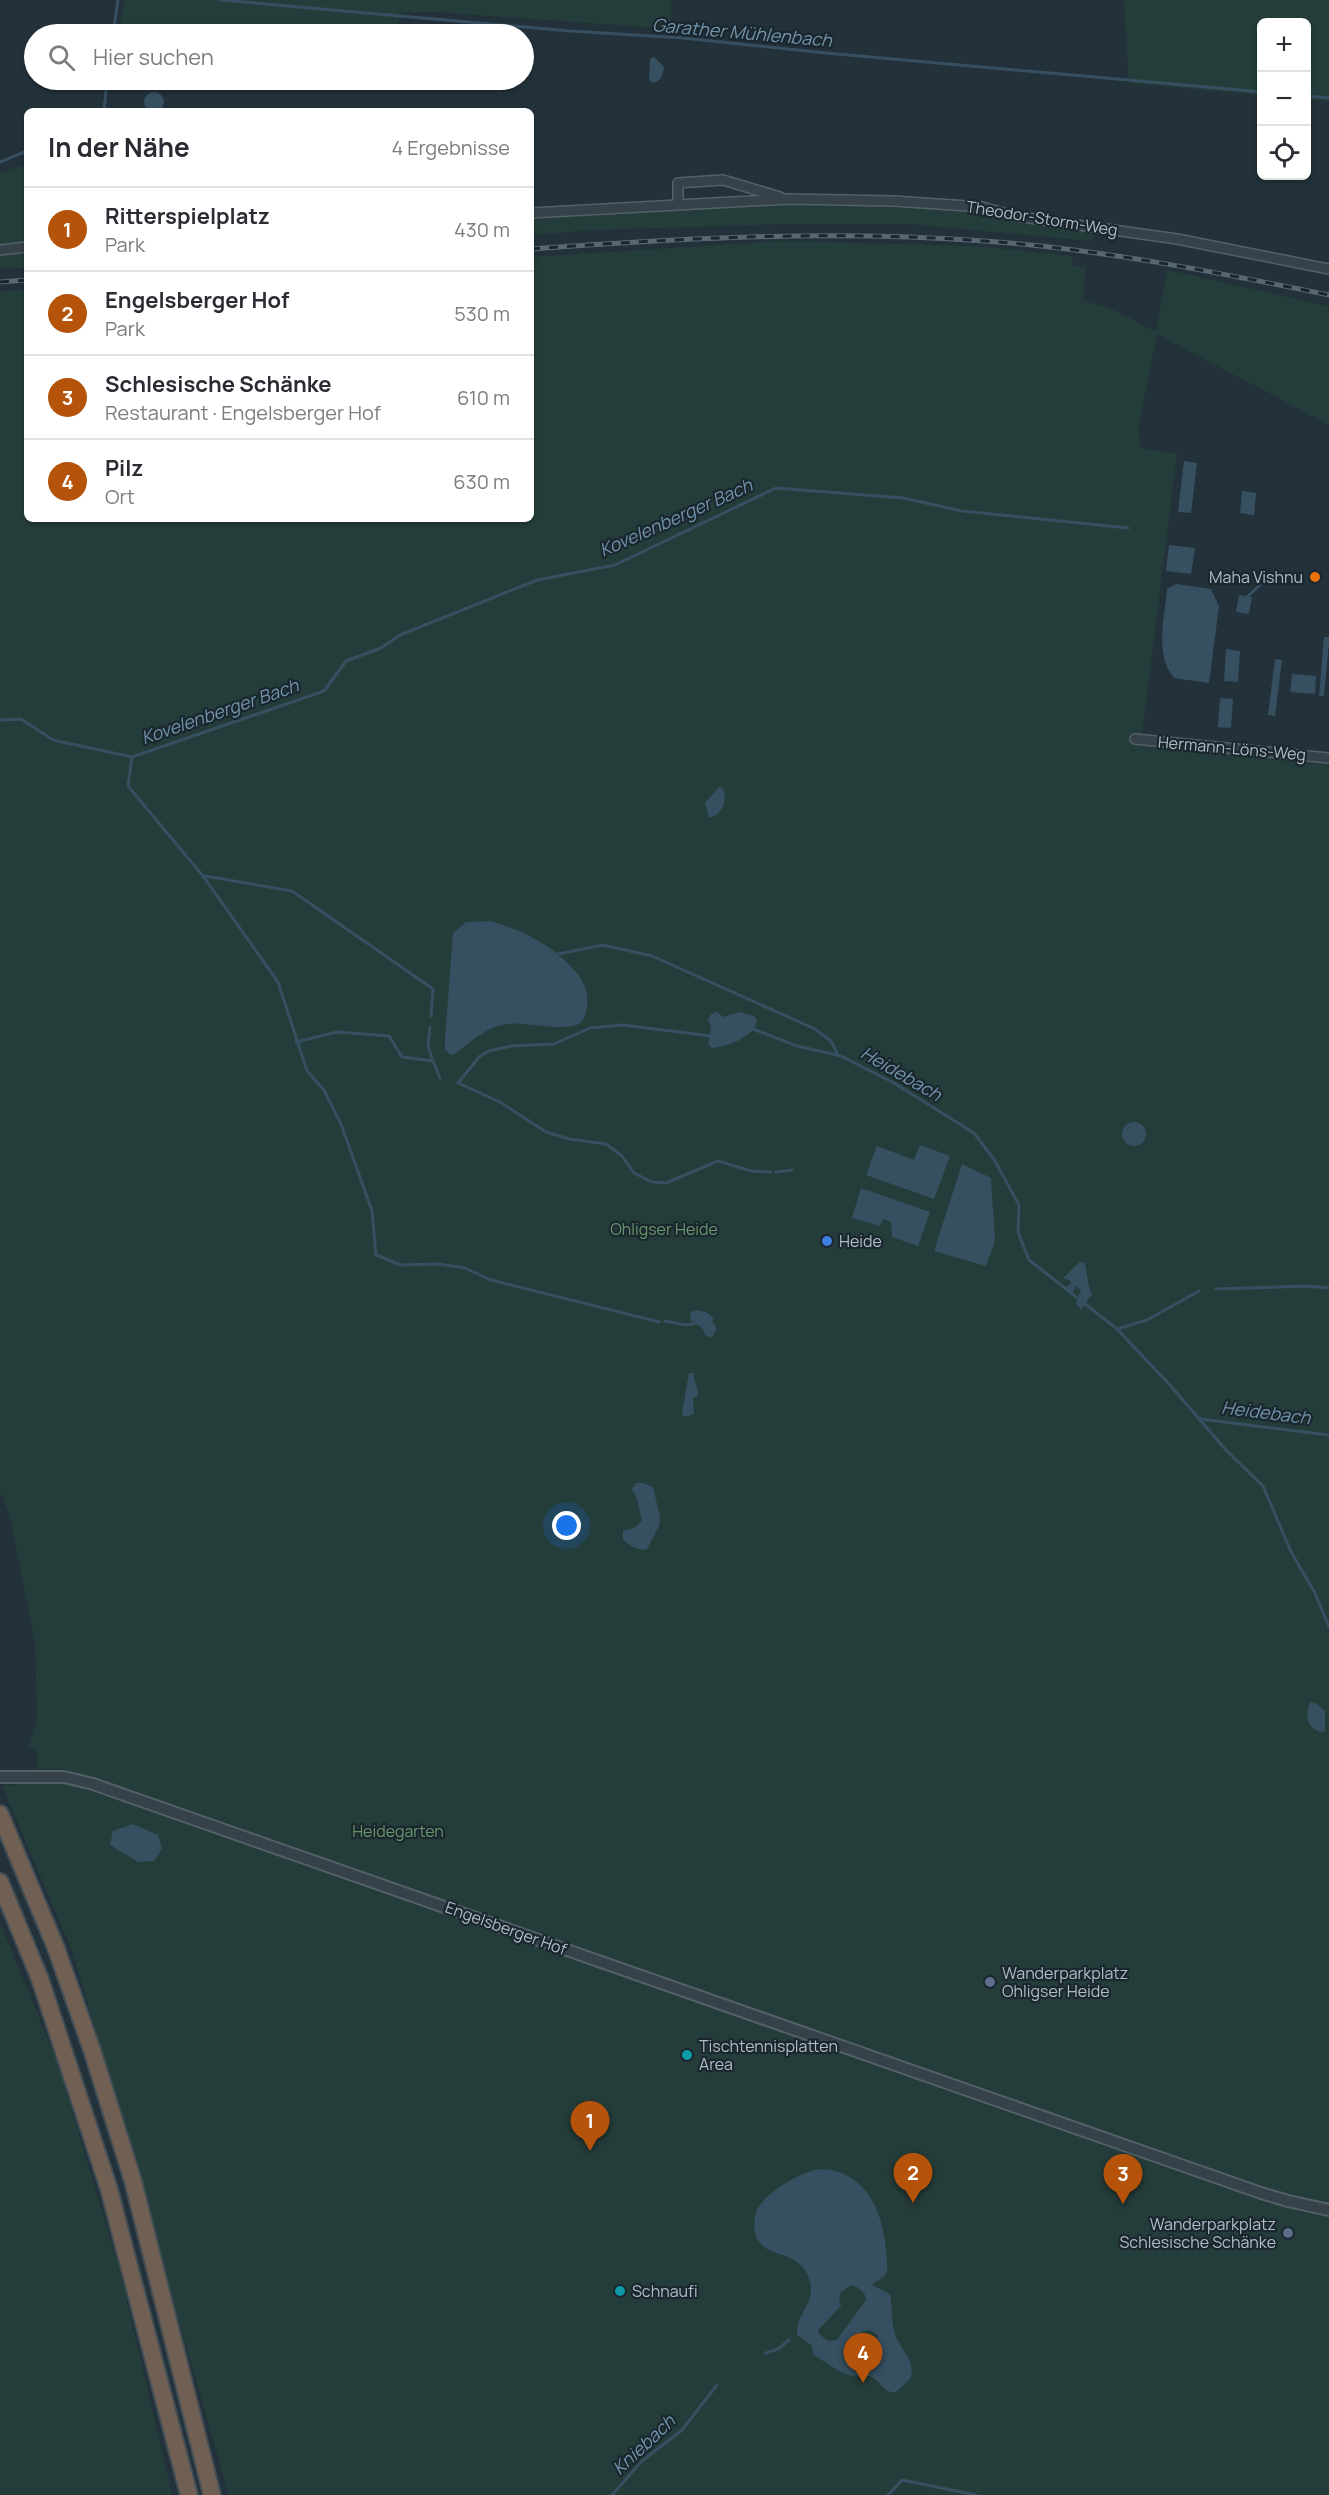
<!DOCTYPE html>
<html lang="de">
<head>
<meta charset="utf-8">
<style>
	body { margin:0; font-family:Manrope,sans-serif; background:#f7f7f7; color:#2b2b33 }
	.controls { position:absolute; right:18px; top:18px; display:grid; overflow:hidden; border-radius:9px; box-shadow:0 2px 4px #0004 }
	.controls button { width:54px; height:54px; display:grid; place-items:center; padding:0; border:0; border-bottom:2px solid #e1e1e2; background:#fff; color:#2b2b33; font:30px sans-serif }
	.you { position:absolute; left:567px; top:1526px; width:21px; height:21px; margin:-15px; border:4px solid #fff; border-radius:50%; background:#1a73e8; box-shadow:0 0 0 9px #1a73e833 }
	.badge { display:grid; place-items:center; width:39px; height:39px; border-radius:50%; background:#b45309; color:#fff; font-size:20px; font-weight:700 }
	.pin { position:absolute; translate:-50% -50px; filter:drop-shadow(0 2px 3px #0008) }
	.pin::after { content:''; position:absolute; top:32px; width:21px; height:18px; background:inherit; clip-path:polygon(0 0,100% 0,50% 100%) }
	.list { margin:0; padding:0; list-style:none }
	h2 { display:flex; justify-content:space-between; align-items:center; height:78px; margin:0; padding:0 24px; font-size:26px }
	h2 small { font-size:20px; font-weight:400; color:#7c7c81 }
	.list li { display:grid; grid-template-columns:39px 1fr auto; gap:18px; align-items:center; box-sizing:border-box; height:84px; padding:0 24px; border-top:2px solid #e1e1e2 }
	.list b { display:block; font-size:22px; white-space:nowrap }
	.list p { margin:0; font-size:20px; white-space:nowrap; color:#7c7c81 }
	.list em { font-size:20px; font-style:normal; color:#7c7c81 }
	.icon { flex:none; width:33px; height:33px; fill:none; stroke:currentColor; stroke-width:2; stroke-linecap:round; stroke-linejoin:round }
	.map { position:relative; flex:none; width:1329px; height:2495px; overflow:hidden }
	.search { position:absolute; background:#fff; box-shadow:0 2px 4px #0004; left:24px; top:24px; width:510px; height:66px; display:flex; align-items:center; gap:15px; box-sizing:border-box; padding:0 21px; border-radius:33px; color:#7c7c81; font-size:22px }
	.panel { position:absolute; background:#fff; box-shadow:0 2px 4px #0004; left:24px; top:108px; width:510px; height:414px; border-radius:9px }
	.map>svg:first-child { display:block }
</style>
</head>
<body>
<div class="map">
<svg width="1329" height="2495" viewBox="0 0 1329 2495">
	<rect width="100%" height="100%" fill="#22313a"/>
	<g fill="#253d3a">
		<polygon points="124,0 671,0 671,29 435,12 399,12 399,34 119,34"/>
		<polygon points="1124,0 1329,0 1329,101 1307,99 1306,22 1262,22 1261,95 1129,83"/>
		<polygon points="113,80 241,80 112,88"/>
		<polygon points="27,164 27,268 0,269 0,173"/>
		<polygon points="893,203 1032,221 1095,233 1092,241 908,224 784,224 595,230 531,235 531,219 786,204"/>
		<path d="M780,241l196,5 97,10 -2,10 15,1 -3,34c27,4 49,18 73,31l11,-62 162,36v119l-172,-91 -19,96 3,18 36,6 -36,290 188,19v1732h-1100l-156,-542 -71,-167 35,-4 1,-32 -9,-3 8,-28 -2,-77 -25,-126 -10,-23v-1202l27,-1v229h504v-262z"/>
		<polygon points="0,1923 58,2064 120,2271 172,2495 0,2495"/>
	</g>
	<g fill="#365061" fill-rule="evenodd">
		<path d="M654,57l10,10c-1,8 -3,13 -10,16l-5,-3 1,-21z"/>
		<circle cx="154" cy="102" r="10"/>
		<polygon points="1184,461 1197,463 1191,513 1178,512"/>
		<polygon points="1242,491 1256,493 1254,515 1240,513"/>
		<polygon points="1169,545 1195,548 1191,574 1166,571"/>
		<path d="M1176,584l35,5 8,17 -10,77 -35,-5c-20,-24 -9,-60 -7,-89z"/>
		<polygon points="1239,595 1252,597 1249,614 1236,612"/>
		<polygon points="1324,637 1329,637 1329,643 1324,696 1319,696"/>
		<polygon points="1226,649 1240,651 1238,682 1224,681"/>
		<polygon points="1275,659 1282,660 1275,716 1268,715"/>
		<polygon points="1292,674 1316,676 1315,694 1290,692"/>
		<polygon points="1220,698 1233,699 1231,728 1218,727"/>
		<path d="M719,787l4,1c4,12 0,27 -14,30l-4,-15z"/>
		<path d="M490,921c32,9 64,25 86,51 8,9 13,22 11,34 0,5 -3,14 -7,17 -14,10 -55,-2 -73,1 -21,3 -35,17 -51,29l-6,2 -5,-6v-10l8,-106 13,-11z"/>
		<path d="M716,1012l8,5 15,-5 15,4 3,5c-3,16 -30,26 -45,27l-4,-4 3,-18 -3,-6 3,-6z"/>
		<circle cx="1134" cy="1134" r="12"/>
		<polygon points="920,1145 950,1156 934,1199 866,1175 877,1146 914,1160"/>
		<polygon points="962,1164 991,1178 995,1241 986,1266 934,1251"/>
		<polygon points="861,1188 930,1212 918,1246 892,1237 891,1222 883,1219 880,1226 852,1218"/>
		<polygon points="1080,1262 1085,1263 1089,1287 1092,1294 1081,1310 1076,1303 1081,1290 1076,1286 1072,1293 1066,1292 1065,1287 1070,1285 1071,1281 1063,1278"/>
		<polygon points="694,1310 706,1312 714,1318 712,1323 715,1323 716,1330 712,1337 706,1336 701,1327 691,1321 690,1314"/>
		<path d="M689,1373h4c1,9 5,13 5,22l-5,3 1,16 -10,3 -2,-4z"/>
		<path d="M636,1483h7l10,4 7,30 -1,9 -12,23c-8,3 -18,-4 -24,-9v-9l13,-4 6,-7 -5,-21 -5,-10z"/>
		<path d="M1310,1702l7,2 8,7v21c-18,-1 -20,-14 -15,-30z"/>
		<polygon points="133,1824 158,1835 162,1849 154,1861 138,1862 110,1845 113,1831"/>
		<path d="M822,2169c44,2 61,43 64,81 0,7 3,17 0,23 -2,6 -10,7 -14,12l18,9c3,17 0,31 8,47 7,13 18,22 12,38l-14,13c-13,1 -13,-8 -23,-14 -8,-6 -18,0 -27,-4 -11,-4 -22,-13 -32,-19l-3,-10 -14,-10c-1,-25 22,-31 11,-59 -10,-27 -44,-17 -52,-40 -3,-8 -2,-24 4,-31 11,-15 43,-35 62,-36zM852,2285c7,2 14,8 14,15l-29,40 -8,1 -9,-6 -2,-5 23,-24 -2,-7 2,-7zM870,2330l7,5 1,9 -5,5 -8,1 -5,-5 -2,-7 4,-6z"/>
	</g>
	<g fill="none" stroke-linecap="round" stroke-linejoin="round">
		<g stroke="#365061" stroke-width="3">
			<polyline points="221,0 570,31 683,38 826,53 1262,92"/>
			<polyline points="113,34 118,0"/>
			<polyline points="1306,96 1329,98"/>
			<polyline points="104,111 107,80"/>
			<polyline points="0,162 27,151"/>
			<polyline points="1247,597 1260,585"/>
			<polyline points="0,720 21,719 53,740 132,757 128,786 203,876 278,982 307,1071 324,1090 341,1124 372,1211 376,1255 401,1265 438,1264 465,1268 491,1280 659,1322"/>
			<polyline points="132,757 324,691 346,661 381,648 400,635 537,580 615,565 776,488 903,498 962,511 1128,528"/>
			<polyline points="205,876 292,891 433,989 431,1016"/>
			<polyline points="558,954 603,945 652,956 815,1029 831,1041 838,1055"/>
			<polyline points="430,1027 428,1046 433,1061"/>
			<polyline points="753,1029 797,1046 841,1056 894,1083 974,1133 995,1161 1019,1205 1018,1232 1029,1260 1117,1329 1169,1384 1226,1450 1263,1486 1291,1552 1315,1593 1329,1627"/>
			<polyline points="711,1036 622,1025 590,1028 554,1044 511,1046 489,1051 480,1056 458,1083 500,1102 546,1132 569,1139 606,1144 622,1156 634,1173 652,1182 666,1183 718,1161 751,1171 771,1172"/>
			<polyline points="296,1042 337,1032 389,1036 402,1057 433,1061 440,1078"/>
			<polyline points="776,1172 792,1170"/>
			<polyline points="1216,1289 1306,1286 1329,1288"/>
			<polyline points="665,1321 685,1325 694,1324"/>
			<polyline points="1117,1329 1147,1320 1199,1291"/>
			<polyline points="1200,1419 1329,1435"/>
			<polyline points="766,2353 778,2349 789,2340"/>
			<polyline points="612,2495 642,2461 682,2430 717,2385"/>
			<polyline points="888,2495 902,2480 976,2495"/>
		</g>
		<g stroke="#546068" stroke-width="12">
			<g id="minor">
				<polyline points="678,204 678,183 723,180 780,197"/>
				<polyline points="531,213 788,199 894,201 982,207 1014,216 1177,239 1329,269"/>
				<polyline points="0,250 27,247"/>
				<polyline points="1135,739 1329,758"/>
			</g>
		</g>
		<g stroke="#546068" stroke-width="14">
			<polyline id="tertiary" points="0,1777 64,1777 93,1784 1261,2193 1288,2201 1329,2210"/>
		</g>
		<g stroke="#414d55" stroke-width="20">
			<g id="motorway">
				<polyline points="0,1814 56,1948 92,2050 133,2181 212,2495"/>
				<polyline points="0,1882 40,1979 109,2189 189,2495"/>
			</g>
		</g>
		<use href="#minor" stroke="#36424a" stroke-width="9"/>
		<use href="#tertiary" stroke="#36424a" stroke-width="10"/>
		<use href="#motorway" stroke="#705f53" stroke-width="16"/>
		<g stroke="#586771" stroke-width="5">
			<g id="rail">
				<path d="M531,249c151,-11 302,-19 453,-8 116,8 231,31 345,54"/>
				<polyline points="0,282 27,280"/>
			</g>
		</g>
		<use href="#rail" stroke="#1b272f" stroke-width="3" stroke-dasharray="9" stroke-linecap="butt"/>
	</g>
	<circle fill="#e8710a" stroke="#1b272f" stroke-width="2" cx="1315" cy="577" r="6"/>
	<circle fill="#3f7fe0" stroke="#1b272f" stroke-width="2" cx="827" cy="1241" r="6"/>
	<g fill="#5c6f8a" stroke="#1b272f" stroke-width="2">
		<circle cx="990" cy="1982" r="6"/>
		<circle cx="1288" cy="2233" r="6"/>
	</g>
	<g fill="#0f9aa8" stroke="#1b272f" stroke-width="2">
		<circle cx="687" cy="2055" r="6"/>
		<circle cx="620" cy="2291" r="6"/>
	</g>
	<g text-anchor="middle" stroke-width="4.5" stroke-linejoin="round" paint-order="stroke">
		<g font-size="16" fill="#b1bdc6" stroke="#1b272f">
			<text transform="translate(1042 218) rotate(9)" y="6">Theodor-Storm-Weg</text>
			<text transform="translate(1232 748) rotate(5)" y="6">Hermann-Löns-Weg</text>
			<text transform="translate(506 1928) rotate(20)" y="6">Engelsberger Hof</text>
		</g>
		<g font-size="16" fill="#b1bdc6" stroke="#1b272f" text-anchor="start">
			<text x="1303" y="583" text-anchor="end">Maha Vishnu</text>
			<text x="839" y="1247">Heide</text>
			<text x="1002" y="1979">Wanderparkplatz<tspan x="1002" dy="18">Ohligser Heide</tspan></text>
			<text x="699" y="2052">Tischtennisplatten<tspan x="699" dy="18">Area</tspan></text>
			<text x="1276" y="2230" text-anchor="end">Wanderparkplatz<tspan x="1276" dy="18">Schlesische Schänke</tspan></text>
			<text x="632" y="2297">Schnaufi</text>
		</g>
		<g font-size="16" fill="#68976a" stroke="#1b272f">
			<text x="664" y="1235">Ohligser Heide</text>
			<text x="398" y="1837">Heidegarten</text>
		</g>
		<g font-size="18" font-style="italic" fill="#7294aa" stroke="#1b272f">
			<text transform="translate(742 33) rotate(5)" y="6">Garather Mühlenbach</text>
			<text transform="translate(676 518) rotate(-24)" y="6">Kovelenberger Bach</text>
			<text transform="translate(220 712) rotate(-19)" y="6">Kovelenberger Bach</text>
			<text transform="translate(901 1074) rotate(30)" y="6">Heidebach</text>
			<text transform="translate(1266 1413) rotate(7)" y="6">Heidebach</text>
			<text transform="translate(644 2445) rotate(-43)" y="6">Kniebach</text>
		</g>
	</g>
</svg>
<div class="controls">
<button>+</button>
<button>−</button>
<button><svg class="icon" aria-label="locate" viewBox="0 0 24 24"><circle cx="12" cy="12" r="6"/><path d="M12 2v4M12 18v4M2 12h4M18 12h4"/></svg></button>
</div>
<div class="you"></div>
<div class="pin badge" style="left:590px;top:2151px">1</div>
<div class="pin badge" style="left:913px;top:2203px">2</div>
<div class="pin badge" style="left:1123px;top:2204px">3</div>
<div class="pin badge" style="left:863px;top:2383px">4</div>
<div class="search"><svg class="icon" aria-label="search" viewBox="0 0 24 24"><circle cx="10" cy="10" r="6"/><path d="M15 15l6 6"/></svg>Hier suchen</div>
<section class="panel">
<h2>In der Nähe<small>4 Ergebnisse</small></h2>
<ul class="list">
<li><span class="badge">1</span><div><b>Ritterspielplatz</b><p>Park</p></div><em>430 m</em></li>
<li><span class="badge">2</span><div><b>Engelsberger Hof</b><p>Park</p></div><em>530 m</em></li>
<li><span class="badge">3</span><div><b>Schlesische Schänke</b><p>Restaurant · Engelsberger Hof</p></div><em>610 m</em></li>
<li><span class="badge">4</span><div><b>Pilz</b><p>Ort</p></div><em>630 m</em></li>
</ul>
</section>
</div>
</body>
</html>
